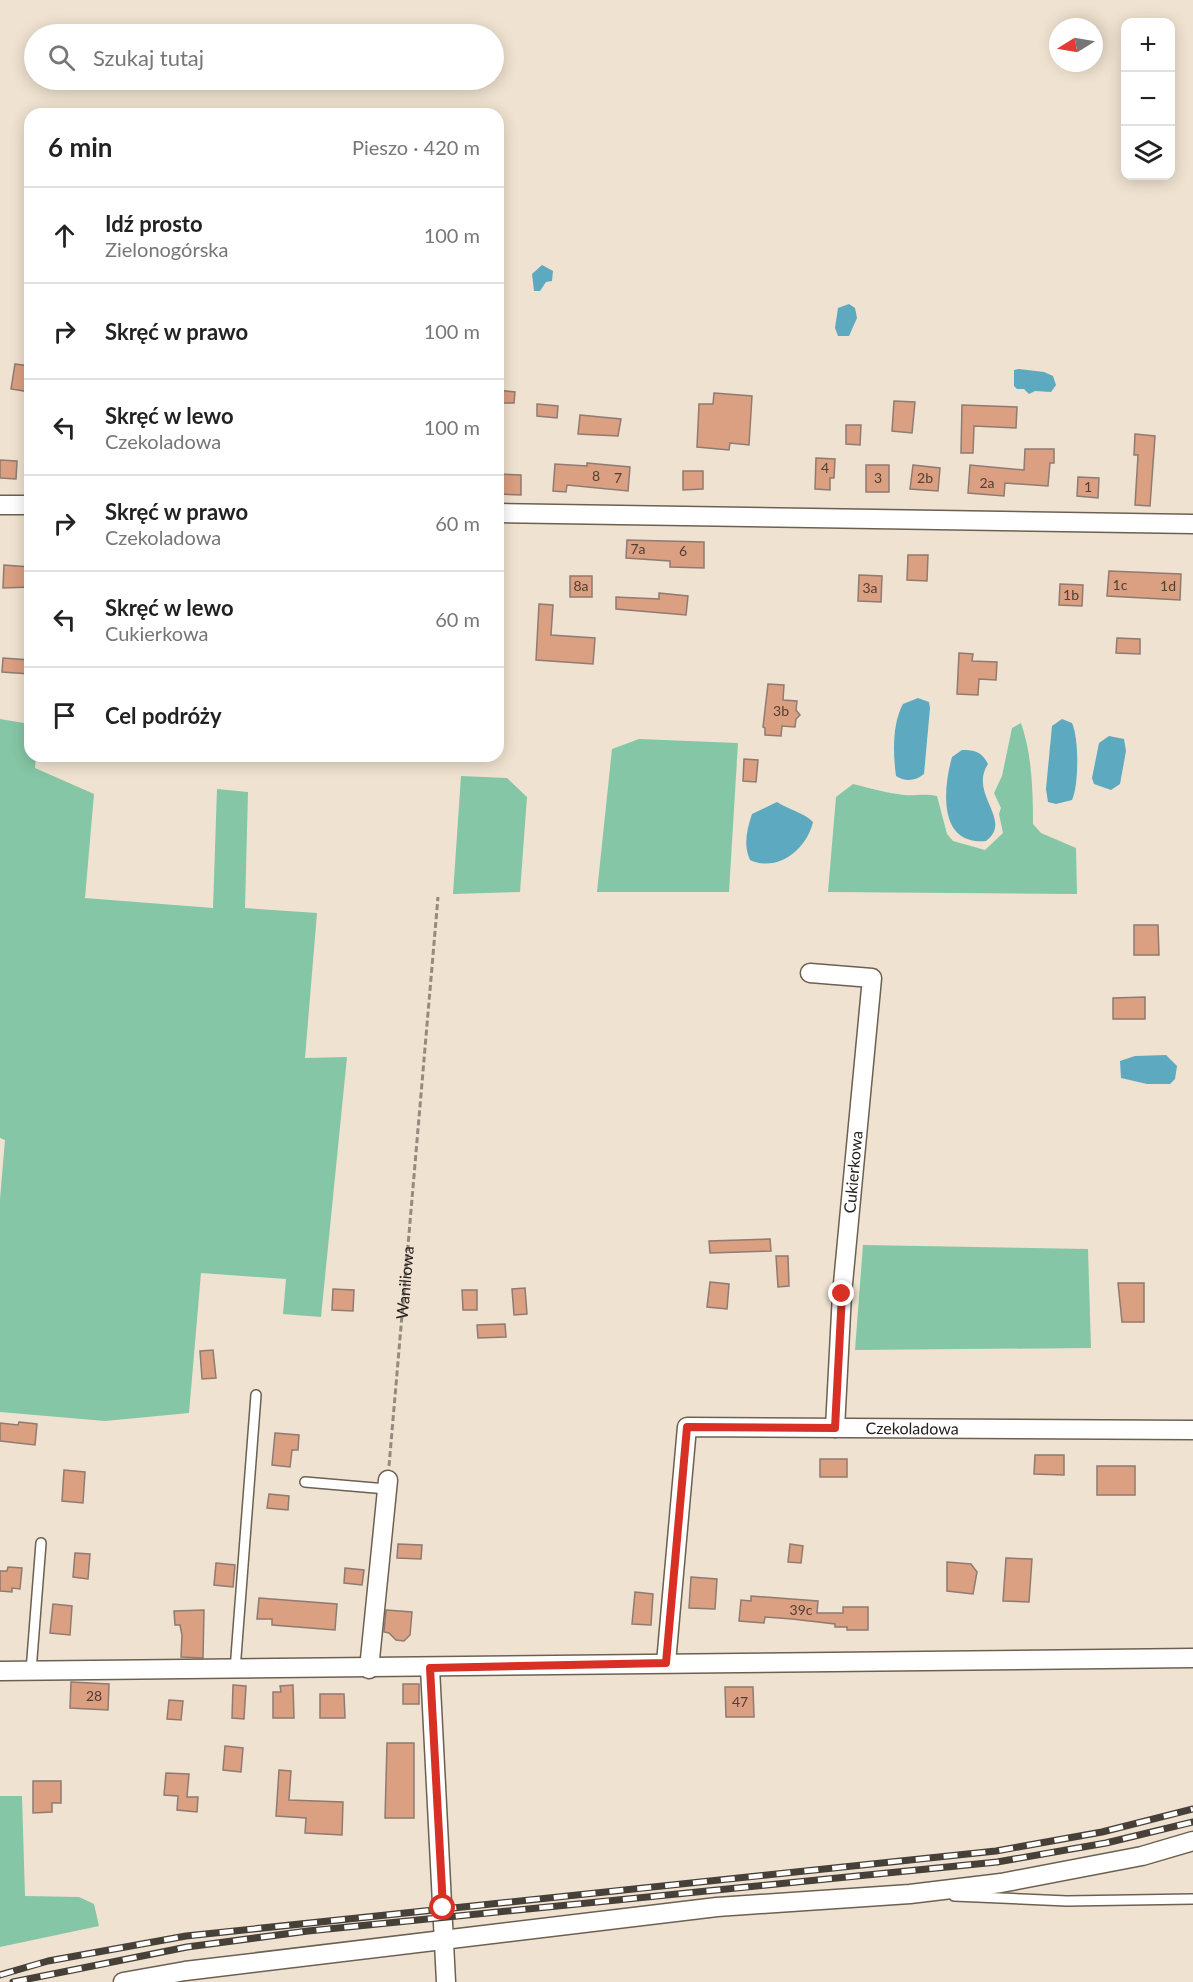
<!DOCTYPE html>
<html lang="pl">
<head>
<meta charset="utf-8">
<style>
	body { margin:0; font-family:Lato,sans-serif; background:#f2f2f2; color:#222 }
	.controls { position:absolute; right:18px; top:18px; display:grid; overflow:hidden; border-radius:12px; box-shadow:0 3px 15px #0003 }
	.controls button { width:54px; height:54px; display:grid; place-items:center; padding:0; border:0; border-bottom:2px solid #e0e0e0; background:#fff; color:#222; font:30px sans-serif }
	.compass { position:absolute; left:1049px; top:18px; width:54px; height:54px; border-radius:50%; background:#fff; box-shadow:0 3px 15px #0003; rotate:259deg }
	.stop { position:absolute; width:18px; height:18px; margin:-14px; border:4px solid #d93025; border-radius:50%; background:#fff }
	.stop.end { background:#d93025; border-color:#fff; box-shadow:0 2px 6px #0008 }
	.list { margin:0; padding:0; list-style:none }
	h2 { display:flex; justify-content:space-between; align-items:center; height:78px; margin:0; padding:0 24px; font-size:26px }
	h2 small { font-size:20px; font-weight:400; color:#767676 }
	.list li { display:grid; grid-template-columns:39px 1fr auto; gap:18px; align-items:center; box-sizing:border-box; height:96px; padding:0 24px; border-top:2px solid #e0e0e0 }
	.list b { display:block; font-size:22px; white-space:nowrap }
	.list p { margin:0; font-size:20px; white-space:nowrap; color:#767676 }
	.list em { font-size:20px; font-style:normal; color:#767676 }
	.icon { flex:none; width:33px; height:33px; fill:none; stroke:currentColor; stroke-width:2; stroke-linecap:round; stroke-linejoin:round }
	.map { position:relative; flex:none; width:1193px; height:1982px; overflow:hidden }
	.search { position:absolute; background:#fff; box-shadow:0 3px 15px #0003; left:24px; top:24px; width:480px; height:66px; display:flex; align-items:center; gap:15px; box-sizing:border-box; padding:0 21px; border-radius:33px; color:#767676; font-size:22px }
	.panel { position:absolute; background:#fff; box-shadow:0 3px 15px #0003; left:24px; top:108px; width:480px; height:654px; border-radius:18px }
	.map>svg:first-child { display:block }
</style>
</head>
<body>
<div class="map">
<svg width="1193" height="1982" viewBox="0 0 1193 1982">
	<rect width="100%" height="100%" fill="#efe2d0"/>
	<g fill="#85c6a6">
		<polygon points="0,719 30,724 30,756 36,756 35,768 94,794 85,898 213,908 217,789 248,792 245,908 317,913 305,1058 347,1057 321,1317 283,1314 286,1279 201,1273 189,1413 105,1421 0,1412 0,1199 5,1140 0,1138"/>
		<path d="M1021,723c11,32 12,67 12,101l8,9 35,15 1,46 -249,-2 8,-95 17,-13c17,4 33,9 51,11 12,1 21,-2 33,1l10,38 6,7 32,9 18,-17 -4,-19 2,-6 -7,-15 8,-17 10,-48z"/>
		<polygon points="639,739 738,743 729,892 597,892 612,749"/>
		<polygon points="461,776 507,778 527,797 520,892 453,894"/>
		<polygon points="863,1245 1088,1249 1091,1348 855,1350"/>
		<polygon points="0,1796 22,1796 25,1896 79,1897 94,1904 99,1926 0,1947"/>
	</g>
	<g fill="#5da9bf">
		<polygon points="542,265 553,271 552,281 546,282 540,291 534,291 532,274"/>
		<polygon points="849,304 855,308 857,318 849,336 838,336 835,328 838,308"/>
		<polygon points="1019,369 1044,372 1053,376 1056,385 1051,392 1035,391 1029,394 1024,389 1017,389 1014,386 1014,370"/>
		<path d="M918,698l11,4 1,6 -6,66c-8,7 -19,8 -28,2 -3,-22 -4,-52 7,-72z"/>
		<path d="M1062,719l10,4c7,15 7,62 0,77l-16,4 -8,-2 -2,-13 6,-63z"/>
		<polygon points="1109,736 1124,739 1126,751 1120,784 1111,790 1094,784 1092,778 1099,743"/>
		<path d="M962,750c13,0 20,2 26,14 -20,30 26,56 -2,77 -48,5 -43,-52 -34,-84z"/>
		<path d="M777,802c12,8 26,10 36,20 -6,26 -34,51 -63,38 -7,-15 -3,-31 2,-46z"/>
		<polygon points="1166,1055 1177,1066 1175,1079 1170,1084 1147,1084 1121,1078 1120,1061 1135,1056"/>
	</g>
	<g fill="#db9f82" stroke="#8f7b72" stroke-width="1.5">
		<polygon points="15,364 30,366 30,392 11,389"/>
		<polygon points="498,390 515,392 514,403 498,403"/>
		<polygon points="714,393 752,396 749,445 730,443 729,450 697,447 699,404 713,404"/>
		<polygon points="894,401 915,402 912,433 892,431"/>
		<polygon points="537,404 558,406 557,418 537,416"/>
		<polygon points="962,405 1017,407 1016,428 974,426 973,453 961,453"/>
		<polygon points="580,415 621,419 618,436 578,434"/>
		<polygon points="846,425 861,425 860,445 846,444"/>
		<polygon points="1135,434 1155,436 1150,506 1135,505 1138,455 1134,455"/>
		<polygon points="1025,449 1054,449 1054,463 1050,463 1048,486 1005,483 1004,496 968,493 970,465 1024,470"/>
		<polygon points="816,458 835,459 834,478 830,478 830,490 815,489"/>
		<polygon points="0,460 17,461 16,479 0,478"/>
		<polygon points="587,463 630,467 628,491 567,485 566,492 553,491 555,464 587,466"/>
		<rect x="866" y="465" width="23" height="27"/>
		<polygon points="913,465 940,468 938,491 910,489"/>
		<polygon points="683,471 703,471 703,489 683,490"/>
		<polygon points="498,474 521,475 521,495 498,494"/>
		<polygon points="1078,477 1099,478 1098,498 1077,496"/>
		<polygon points="627,540 704,542 704,568 670,567 670,561 626,558"/>
		<polygon points="908,555 928,555 927,581 907,580"/>
		<polygon points="4,565 30,567 30,587 3,588"/>
		<polygon points="1109,571 1181,574 1180,600 1107,596"/>
		<polygon points="859,575 882,576 881,602 858,601"/>
		<rect x="570" y="576" width="22" height="21"/>
		<polygon points="1060,584 1083,585 1082,606 1059,605"/>
		<polygon points="659,593 688,596 686,615 616,609 616,597 659,599"/>
		<polygon points="539,604 553,605 551,635 595,638 593,664 536,660"/>
		<polygon points="1117,638 1140,639 1140,654 1116,653"/>
		<polygon points="959,653 973,654 972,661 997,662 996,680 979,679 978,695 957,694"/>
		<polygon points="3,658 30,660 30,674 2,672"/>
		<polygon points="768,684 784,685 783,700 797,701 796,710 800,715 796,719 795,727 782,726 781,736 765,735 765,728 763,727"/>
		<polygon points="744,759 758,760 756,782 743,781"/>
		<polygon points="1134,925 1158,925 1159,955 1134,955"/>
		<polygon points="1145,997 1145,1019 1113,1019 1113,998"/>
		<polygon points="770,1239 771,1251 710,1253 709,1241"/>
		<polygon points="776,1256 788,1256 789,1286 778,1287"/>
		<polygon points="710,1282 729,1284 727,1309 707,1307"/>
		<polygon points="1118,1283 1144,1283 1144,1322 1122,1322"/>
		<polygon points="525,1288 527,1314 514,1315 512,1289"/>
		<polygon points="333,1289 354,1290 353,1311 332,1310"/>
		<polygon points="462,1290 477,1290 477,1310 463,1310"/>
		<polygon points="505,1324 506,1337 478,1338 477,1325"/>
		<polygon points="213,1350 216,1378 202,1379 200,1351"/>
		<polygon points="19,1422 37,1424 35,1445 0,1441 0,1423 18,1425"/>
		<polygon points="275,1433 299,1435 298,1450 292,1450 290,1467 272,1465"/>
		<polygon points="1035,1455 1064,1455 1064,1475 1034,1474"/>
		<rect x="820" y="1459" width="27" height="18"/>
		<rect x="1097" y="1466" width="38" height="29"/>
		<polygon points="64,1470 85,1472 83,1503 62,1501"/>
		<polygon points="269,1494 289,1496 288,1510 267,1508"/>
		<polygon points="398,1544 422,1545 421,1559 397,1558"/>
		<polygon points="790,1544 803,1546 801,1563 788,1562"/>
		<polygon points="75,1553 90,1554 88,1579 73,1577"/>
		<polygon points="1006,1558 1032,1559 1029,1602 1003,1601"/>
		<polygon points="947,1562 971,1564 977,1572 973,1594 947,1591"/>
		<polygon points="216,1563 235,1565 233,1587 214,1585"/>
		<polygon points="8,1567 22,1568 20,1589 12,1588 12,1592 0,1591 0,1571 7,1571"/>
		<polygon points="345,1568 364,1570 362,1585 344,1583"/>
		<polygon points="691,1577 717,1579 715,1609 689,1608"/>
		<polygon points="635,1592 653,1594 651,1625 632,1624"/>
		<polygon points="751,1596 818,1601 817,1613 843,1613 843,1607 868,1607 868,1630 847,1630 847,1627 835,1627 835,1624 792,1619 765,1617 764,1623 739,1621 741,1600 751,1601"/>
		<polygon points="259,1598 337,1604 335,1630 272,1625 272,1619 257,1619"/>
		<polygon points="53,1604 72,1606 70,1635 50,1633"/>
		<polygon points="204,1610 203,1658 181,1657 182,1635 180,1625 175,1625 174,1611"/>
		<polygon points="386,1610 412,1612 410,1635 404,1641 396,1640 389,1633 384,1632"/>
		<polygon points="71,1682 109,1684 108,1710 70,1708"/>
		<rect x="403" y="1684" width="16" height="20"/>
		<polygon points="233,1685 246,1686 244,1719 232,1718"/>
		<polygon points="293,1685 294,1718 273,1718 273,1692 281,1692 280,1686"/>
		<polygon points="725,1687 753,1687 754,1717 726,1717"/>
		<polygon points="320,1694 344,1694 345,1718 320,1718"/>
		<polygon points="169,1700 183,1701 181,1720 167,1719"/>
		<polygon points="387,1743 414,1743 414,1818 385,1818"/>
		<polygon points="225,1746 243,1748 241,1772 223,1770"/>
		<polygon points="279,1770 291,1771 289,1800 343,1802 342,1835 305,1833 306,1818 276,1816"/>
		<polygon points="166,1773 189,1774 187,1797 198,1797 197,1812 177,1810 178,1796 164,1795"/>
		<polygon points="33,1781 61,1781 61,1803 52,1803 52,1812 33,1813"/>
	</g>
	<g fill="none" stroke-linecap="round" stroke-linejoin="round">
		<g stroke="#6c6051" stroke-width="12">
			<g id="service">
				<polyline points="305,1482 387,1489"/>
				<polyline points="235,1670 256,1395"/>
				<polyline points="31,1671 41,1543"/>
				<polyline points="954,1896 1067,1901 1193,1899"/>
			</g>
		</g>
		<g stroke="#6c6051" stroke-width="21">
			<g id="minor">
				<polyline points="0,505 30,505"/>
				<polyline points="498,513 1193,524"/>
				<polyline points="810,973 872,978 842,1294 835,1428"/>
				<path id="s2" d="M666,1663l21,-236 506,3"/>
				<polyline points="430,1668 446,1982"/>
				<polyline points="369,1669 388,1480"/>
				<polyline points="0,1671 1193,1658"/>
				<polyline points="123,1982 185,1971 717,1907 910,1894 1001,1883 1142,1856 1193,1841"/>
			</g>
		</g>
		<path stroke="#948a7e" stroke-width="3" stroke-dasharray="6 3" stroke-linecap="butt" id="s1" d="M389,1466l49,-569"/>
		<use href="#service" stroke="#fff" stroke-width="9"/>
		<use href="#minor" stroke="#fff" stroke-width="18"/>
		<g stroke="#474038" stroke-width="7">
			<g id="rail">
				<polyline points="0,1975 48,1961 186,1936 996,1851 1102,1832 1193,1809"/>
				<polyline points="13,1982 187,1947 308,1931 997,1862 1106,1843 1193,1822"/>
			</g>
		</g>
		<use href="#rail" stroke="#fff" stroke-width="4.5" stroke-dasharray="14" stroke-linecap="butt"/>
	</g>
	<g fill="none" stroke-linecap="round" stroke-linejoin="round">
		<polyline stroke="#d93025" stroke-width="8" points="443,1908 430,1668 666,1663 687,1427 835,1428 842,1294"/>
	</g>
	<g text-anchor="middle" stroke-width="5" stroke-linejoin="round" paint-order="stroke">
		<g font-size="14" fill="#524034">
			<text x="825" y="473">4</text>
			<text x="596" y="481">8</text>
			<text x="618" y="483">7</text>
			<text x="878" y="483">3</text>
			<text x="925" y="483">2b</text>
			<text x="987" y="488">2a</text>
			<text x="1088" y="492">1</text>
			<text x="638" y="554">7a</text>
			<text x="683" y="556">6</text>
			<text x="1120" y="590">1c</text>
			<text x="581" y="591">8a</text>
			<text x="1168" y="591">1d</text>
			<text x="870" y="593">3a</text>
			<text x="1071" y="600">1b</text>
			<text x="781" y="716">3b</text>
			<text x="801" y="1615">39c</text>
			<text x="94" y="1701">28</text>
			<text x="740" y="1707">47</text>
		</g>
		<g font-size="16" fill="#25201a" stroke="#fff">
			<text transform="translate(853 1172) rotate(-85)" y="6">Cukierkowa</text>
			<text dy="6" stroke="none"><textPath href="#s1" startOffset="184">Waniliowa</textPath></text>
			<text dy="6" stroke="none"><textPath href="#s2" startOffset="462">Czekoladowa</textPath></text>
		</g>
	</g>
</svg>
<div class="controls">
<button>+</button>
<button>−</button>
<button><svg class="icon" aria-label="layers" viewBox="0 0 24 24"><path d="M12 4l9 5-9 5-9-5zM3 14l9 5 9-5"/></svg></button>
</div>
<svg class="compass" viewBox="-18 -18 36 36"><path d="M0-13l5 13h-10z" fill="#e53935"/><path d="M0 13l5-13h-10z" fill="#767676"/></svg>
<div class="stop" style="left:443px;top:1908px"></div>
<div class="stop end" style="left:842px;top:1294px"></div>
<div class="search"><svg class="icon" aria-label="search" viewBox="0 0 24 24"><circle cx="10" cy="10" r="6"/><path d="M15 15l6 6"/></svg>Szukaj tutaj</div>
<section class="panel">
<h2>6 min<small>Pieszo · 420 m</small></h2>
<ul class="list">
<li><svg class="icon" aria-label="ahead" viewBox="0 0 24 24"><path d="M12 20V5M6 11l6-6 6 6"/></svg><div><b>Idź prosto</b><p>Zielonogórska</p></div><em>100 m</em></li>
<li><svg class="icon" aria-label="right" viewBox="0 0 24 24"><path d="M7 20v-9h11M14 6l5 5-5 5"/></svg><div><b>Skręć w prawo</b></div><em>100 m</em></li>
<li><svg class="icon" aria-label="left" viewBox="0 0 24 24"><path d="M17 20v-9H6M10 6l-5 5 5 5"/></svg><div><b>Skręć w lewo</b><p>Czekoladowa</p></div><em>100 m</em></li>
<li><svg class="icon" aria-label="right" viewBox="0 0 24 24"><path d="M7 20v-9h11M14 6l5 5-5 5"/></svg><div><b>Skręć w prawo</b><p>Czekoladowa</p></div><em>60 m</em></li>
<li><svg class="icon" aria-label="left" viewBox="0 0 24 24"><path d="M17 20v-9H6M10 6l-5 5 5 5"/></svg><div><b>Skręć w lewo</b><p>Cukierkowa</p></div><em>60 m</em></li>
<li><svg class="icon" aria-label="arrive" viewBox="0 0 24 24"><path d="M6 21V4h12l-3 4 3 4H6"/></svg><div><b>Cel podróży</b></div></li>
</ul>
</section>
</div>
</body>
</html>
